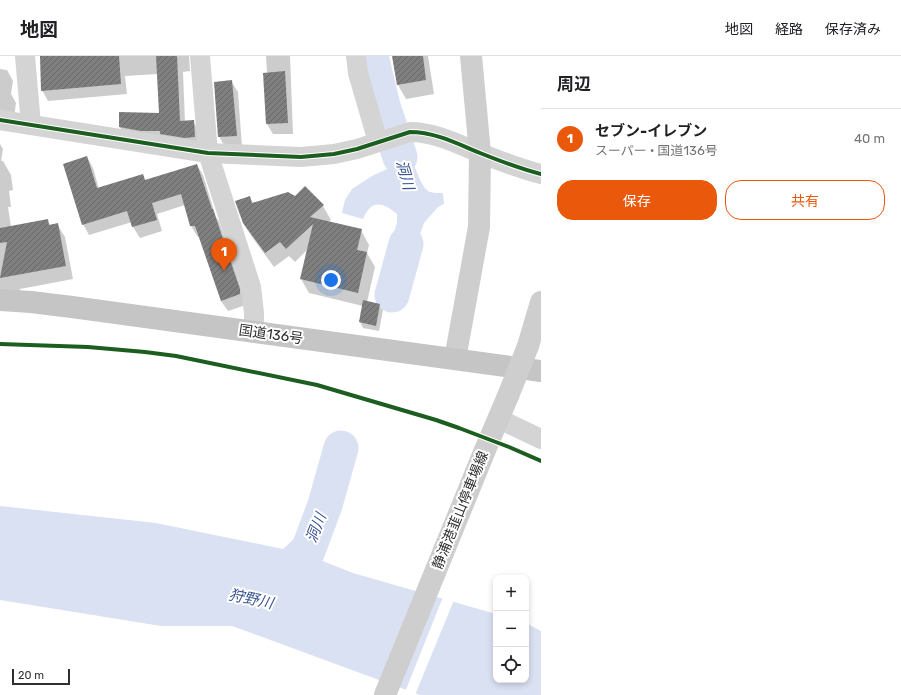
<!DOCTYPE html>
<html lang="ja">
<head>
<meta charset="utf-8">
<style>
	body { margin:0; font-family:Rubik,"Noto Sans JP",sans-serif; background:#f6f6f6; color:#202124 }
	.controls { position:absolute; right:12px; bottom:12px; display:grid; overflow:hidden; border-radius:8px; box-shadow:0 2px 6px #0003 }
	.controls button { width:36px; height:36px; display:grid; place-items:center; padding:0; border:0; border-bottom:1px solid #e0e0e0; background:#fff; color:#202124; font:20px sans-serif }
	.scale { position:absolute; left:12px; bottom:10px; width:58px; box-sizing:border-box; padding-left:4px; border:2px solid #303030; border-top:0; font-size:11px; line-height:14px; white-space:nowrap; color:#303030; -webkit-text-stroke:3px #fff; paint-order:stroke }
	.you { position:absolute; left:331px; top:224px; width:14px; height:14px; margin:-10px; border:3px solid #fff; border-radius:50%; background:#1a73e8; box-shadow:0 0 0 6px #1a73e833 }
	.badge { display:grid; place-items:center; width:26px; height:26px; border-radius:50%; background:#ea580c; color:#fff; font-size:13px; font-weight:700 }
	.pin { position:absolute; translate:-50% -33px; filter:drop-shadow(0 1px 2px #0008) }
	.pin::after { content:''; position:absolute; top:21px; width:14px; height:12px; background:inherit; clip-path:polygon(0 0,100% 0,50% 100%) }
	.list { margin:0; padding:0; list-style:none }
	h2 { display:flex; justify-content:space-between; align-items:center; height:52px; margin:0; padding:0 16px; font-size:17px }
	h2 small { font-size:13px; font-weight:400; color:#757577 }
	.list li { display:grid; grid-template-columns:26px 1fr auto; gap:12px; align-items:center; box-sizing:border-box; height:60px; padding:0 16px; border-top:1px solid #e0e0e0 }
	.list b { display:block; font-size:15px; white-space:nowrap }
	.list p { margin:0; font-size:13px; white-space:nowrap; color:#757577 }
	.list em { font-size:13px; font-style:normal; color:#757577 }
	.actions { display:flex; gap:8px; padding:12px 16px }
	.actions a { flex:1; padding:9px 0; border:1px solid #ea580c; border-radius:16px; text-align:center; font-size:14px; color:#ea580c }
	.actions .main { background:#ea580c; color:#fff }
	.icon { flex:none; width:22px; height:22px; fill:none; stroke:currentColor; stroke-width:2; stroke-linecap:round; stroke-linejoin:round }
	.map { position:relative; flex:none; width:541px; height:639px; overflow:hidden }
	header { display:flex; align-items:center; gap:24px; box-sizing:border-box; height:56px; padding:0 20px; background:#fff; border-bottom:1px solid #e0e0e0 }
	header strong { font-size:19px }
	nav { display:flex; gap:22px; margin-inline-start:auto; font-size:14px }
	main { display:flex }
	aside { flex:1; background:#fff }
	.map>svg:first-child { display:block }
</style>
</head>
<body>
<header>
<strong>地図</strong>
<nav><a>地図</a><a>経路</a><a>保存済み</a></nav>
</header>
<main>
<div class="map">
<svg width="541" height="639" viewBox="0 0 541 639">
	<defs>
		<pattern id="building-hatch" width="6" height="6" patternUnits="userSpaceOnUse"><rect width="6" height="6" fill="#7f7f7f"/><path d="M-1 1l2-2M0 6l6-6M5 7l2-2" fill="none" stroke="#686868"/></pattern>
	</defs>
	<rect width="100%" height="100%" fill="#fff"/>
	<g fill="#dae1f2">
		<path d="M391,53l29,71c7,13 9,13 23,13l1,11 -6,3 -14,16 -5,14 -14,57 -26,-5 18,-67v-8c-14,-12 -26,-15 -34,5l-21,-6 3,-13 7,-11 20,-13 15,-7 5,-6v-13l-14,-36z"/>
		<polygon points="0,450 156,467 283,493 294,483 307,467 321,471 319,483 320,504 353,517 496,558 496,624 526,624 526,567 541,575 541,639 420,639 232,570 161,570 0,544"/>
	</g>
	<polygon fill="#fff" points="443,541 454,544 415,639 414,639 405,636"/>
	<g fill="#0003">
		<polygon points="41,0 189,0 190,15 183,16 185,66 193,65 199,76 200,91 126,81 120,71 160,58 158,18 125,20 127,38 48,45 42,34"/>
		<polygon points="266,0 290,0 293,78 273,78 267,68 267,17"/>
		<polygon points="393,0 428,0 434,38 406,43 398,29"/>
		<polygon points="0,13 7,14 13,25 11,38 16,47 14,61 0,57"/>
		<polygon points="231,25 238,36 242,91 225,91 219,80"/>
		<polygon points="0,88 3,93 1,105 3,105 11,119 13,134 9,135 11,151 8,151 11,171 47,164 50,169 57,168 65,181 73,223 20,233 19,240 0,236"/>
		<polygon points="87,101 93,112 99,133 143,120 145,124 197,109 203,119 216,161 219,165 232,204 245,245 246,249 228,255 221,245 200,181 198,181 191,170 185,149 157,158 162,175 140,182 133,171 132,166 89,179 83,168"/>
		<polygon points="249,141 253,147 295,141 323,150 331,164 328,166 361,174 369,189 367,197 375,211 367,246 380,249 383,254 379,275 363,272 360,266 363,250 309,237 301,223 307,194 295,206 289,200 274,211 252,181 243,167"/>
	</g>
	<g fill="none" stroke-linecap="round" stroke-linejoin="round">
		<g stroke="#dae1f2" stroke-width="35">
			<polyline points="371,0 383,50 400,101"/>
			<polyline points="392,239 406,188"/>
			<polyline points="300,516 325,449 341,392"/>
		</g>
	</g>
	<g fill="url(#building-hatch)">
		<polygon points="40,0 119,0 121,28 41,35"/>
		<polygon points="156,0 177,0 180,65 194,64 195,81 185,82 160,78 160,75 141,75 119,71 119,56 159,57"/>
		<polygon points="392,0 423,0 426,24 397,29"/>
		<polygon points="285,15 288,67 266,68 263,17"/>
		<polygon points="232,24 237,80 218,81 214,26"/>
		<polygon points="87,100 97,132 143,118 145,124 197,108 212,153 213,153 226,192 240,233 240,238 221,245 195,170 190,170 181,138 152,147 157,164 132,171 127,155 82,169 63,108"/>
		<polygon points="305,130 324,149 310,161 362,173 357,194 367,196 358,237 300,223 313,168 286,193 280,186 265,197 243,167 235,145 250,140 252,147 288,136 295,140"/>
		<polygon points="48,163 49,169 58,167 66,210 0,222 7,186 0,187 0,172"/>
		<polygon points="363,244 380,248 376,270 359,266"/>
	</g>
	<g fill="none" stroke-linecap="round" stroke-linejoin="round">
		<g stroke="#d4d4d4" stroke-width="20">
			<polyline points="25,0 31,69"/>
			<polyline points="200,0 208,97 251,231 254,257 254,275"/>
			<polyline points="356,0 358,17 378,86"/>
			<path d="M0,64l208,33 93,4 33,-3 23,-5 53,-17c25,0 48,12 70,21 20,8 40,16 61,21"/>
			<polyline points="499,363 541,383"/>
		</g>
		<g stroke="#cecece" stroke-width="22">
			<polyline points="528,290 541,246"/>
			<polyline points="455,303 479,171 480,97 471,0"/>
			<polyline points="385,639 485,394 508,340"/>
		</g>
		<polyline stroke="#c5c5c5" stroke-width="22" points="0,244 31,246 72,251 541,315"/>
		<polyline stroke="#cecece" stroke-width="22" points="508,340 528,290"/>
		<g stroke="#fff" stroke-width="6">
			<g id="cycleway">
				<path d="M0,64l208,33 93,4 33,-3 23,-5 53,-17c25,0 48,12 70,21 20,8 40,16 61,21"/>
				<polyline points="0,288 88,291 145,296 176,300 317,329 436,364 459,372 509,391 541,405"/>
			</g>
		</g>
		<use href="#cycleway" stroke="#1b5e20" stroke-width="4"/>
	</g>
	<g text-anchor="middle" stroke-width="4" stroke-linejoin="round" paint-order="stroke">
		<g font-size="14" fill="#303030" stroke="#fff">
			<text transform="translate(271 278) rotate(8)" y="5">国道136号</text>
			<text transform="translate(460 454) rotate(-68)" y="5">静浦港韮山停車場線</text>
		</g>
		<g font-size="15" font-style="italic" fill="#3b5594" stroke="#fff">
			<text transform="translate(405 119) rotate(75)" y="5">洞川</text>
			<text transform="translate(316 472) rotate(-69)" y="5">洞川</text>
			<text transform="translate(251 543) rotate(12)" y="5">狩野川</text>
		</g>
	</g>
</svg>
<div class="controls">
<button>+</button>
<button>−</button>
<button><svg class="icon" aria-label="locate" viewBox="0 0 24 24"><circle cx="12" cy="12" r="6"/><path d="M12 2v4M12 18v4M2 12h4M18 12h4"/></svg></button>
</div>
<div class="scale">20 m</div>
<div class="you"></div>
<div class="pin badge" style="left:224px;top:215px">1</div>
</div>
<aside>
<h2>周辺<small></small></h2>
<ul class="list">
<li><span class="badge">1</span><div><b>セブン-イレブン</b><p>スーパー · 国道136号</p></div><em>40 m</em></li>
</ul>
<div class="actions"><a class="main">保存</a><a>共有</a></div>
</aside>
</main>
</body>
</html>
